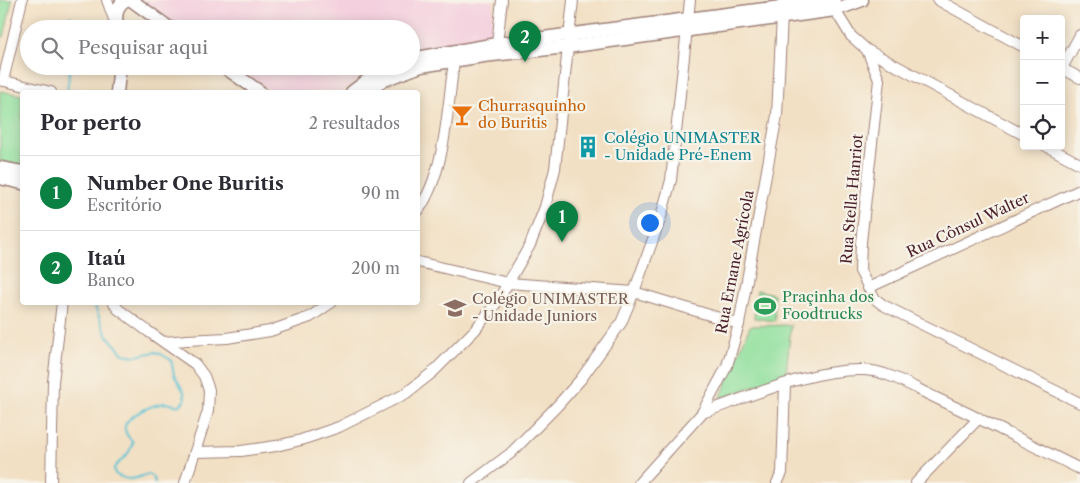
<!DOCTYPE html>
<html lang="pt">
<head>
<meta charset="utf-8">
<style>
	body { margin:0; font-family:"Libre Caslon Text",serif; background:#f2f2f3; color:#2b2b33 }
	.controls { position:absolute; right:15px; top:15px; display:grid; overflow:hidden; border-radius:5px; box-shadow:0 2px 12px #0003 }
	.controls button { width:45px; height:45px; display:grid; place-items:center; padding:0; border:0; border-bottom:1px solid #e1e1e2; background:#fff; color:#2b2b33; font:25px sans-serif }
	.you { position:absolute; left:649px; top:222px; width:18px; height:18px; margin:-12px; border:4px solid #fff; border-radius:50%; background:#1a73e8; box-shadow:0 0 0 8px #1a73e833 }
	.badge { display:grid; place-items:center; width:32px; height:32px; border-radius:50%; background:#0b8043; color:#fff; font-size:16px; font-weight:700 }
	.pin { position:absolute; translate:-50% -41px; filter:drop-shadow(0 1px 2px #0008) }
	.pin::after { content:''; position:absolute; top:26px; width:18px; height:15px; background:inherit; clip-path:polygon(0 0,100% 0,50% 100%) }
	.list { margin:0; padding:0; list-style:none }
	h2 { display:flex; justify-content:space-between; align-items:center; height:65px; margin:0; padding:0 20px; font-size:21px }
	h2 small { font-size:16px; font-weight:400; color:#7c7c81 }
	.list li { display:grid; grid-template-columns:32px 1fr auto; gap:15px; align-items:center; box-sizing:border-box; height:75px; padding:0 20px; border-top:1px solid #e1e1e2 }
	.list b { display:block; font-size:19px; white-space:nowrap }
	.list p { margin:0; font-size:16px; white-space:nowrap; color:#7c7c81 }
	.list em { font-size:16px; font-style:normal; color:#7c7c81 }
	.icon { flex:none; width:28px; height:28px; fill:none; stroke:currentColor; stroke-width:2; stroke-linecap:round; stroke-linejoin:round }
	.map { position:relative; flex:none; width:1080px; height:483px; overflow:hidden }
	.search { position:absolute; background:#fff; box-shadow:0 2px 12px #0003; left:20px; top:20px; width:400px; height:55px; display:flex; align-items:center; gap:12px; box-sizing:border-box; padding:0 18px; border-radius:28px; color:#7c7c81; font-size:19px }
	.panel { position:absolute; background:#fff; box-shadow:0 2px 12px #0003; left:20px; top:90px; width:400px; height:215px; border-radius:5px }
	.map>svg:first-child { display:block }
</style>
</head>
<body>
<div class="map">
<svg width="1080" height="483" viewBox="0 0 1080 483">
	<rect width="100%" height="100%" fill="#f7f3e8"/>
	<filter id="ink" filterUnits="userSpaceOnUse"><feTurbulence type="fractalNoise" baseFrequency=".02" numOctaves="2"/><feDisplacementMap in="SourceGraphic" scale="10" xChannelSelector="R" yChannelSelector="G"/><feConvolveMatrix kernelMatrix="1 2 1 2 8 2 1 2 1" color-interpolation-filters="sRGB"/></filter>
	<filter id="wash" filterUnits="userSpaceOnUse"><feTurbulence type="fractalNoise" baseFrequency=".0096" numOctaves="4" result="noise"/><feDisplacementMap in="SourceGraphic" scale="20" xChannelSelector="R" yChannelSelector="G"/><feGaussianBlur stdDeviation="1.12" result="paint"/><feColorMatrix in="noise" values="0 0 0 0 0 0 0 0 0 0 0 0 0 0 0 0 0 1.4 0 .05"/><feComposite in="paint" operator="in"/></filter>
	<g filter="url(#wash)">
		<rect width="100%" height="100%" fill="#f2e0c4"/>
		<g fill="#f4cfde">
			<polygon points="141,0 493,0 492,32 472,45 411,51 411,29 180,29"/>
			<polygon points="234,66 375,66 342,92 272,92"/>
		</g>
		<g fill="#91e09e" stroke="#6e8064">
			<polygon points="0,0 12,0 4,37 0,36"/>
			<polygon points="0,91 22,95 22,166 0,161"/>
			<polygon points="757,290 774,294 775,321 754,318"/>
			<polygon points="791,325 786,374 720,399 750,326"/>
		</g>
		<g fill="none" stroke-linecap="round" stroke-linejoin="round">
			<g stroke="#58c2d4" stroke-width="2">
				<polyline points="70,16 71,29"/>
				<polyline points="67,92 70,66"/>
				<path d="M93,302l13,32 17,20 13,2 19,-4 6,2 10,6 3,15 10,17 1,8 -5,5c-5,1 -9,-2 -15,-2 -10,1 -42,13 -40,26 0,5 5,10 8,13 -4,15 -11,16 -19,26l1,6c14,8 19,5 33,0l5,3 2,6"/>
			</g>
		</g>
	</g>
	<g filter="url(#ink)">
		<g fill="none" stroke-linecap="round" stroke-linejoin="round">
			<g stroke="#9e8078" stroke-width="12">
				<g id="minor">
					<polyline points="107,0 115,22"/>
					<polyline points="938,0 1024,47"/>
					<polyline points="835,10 851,36 867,50 1024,135"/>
					<polyline points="497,44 502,0"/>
					<polyline points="867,50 879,80 861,242 860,271 874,298 883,305 1080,403"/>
					<polyline points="1061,68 1080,78"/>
					<polyline points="1062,68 1080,35"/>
					<polyline points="0,80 51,92"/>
					<polyline points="3,81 22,0"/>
					<polyline points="1046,146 1080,164"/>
					<path d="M418,211c28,-40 29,-102 36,-149"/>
					<polyline points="418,262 508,283 634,292 739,324"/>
					<polyline points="868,288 1080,190"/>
					<polyline points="113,302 118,309 149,332 195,364 204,376 209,390 208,411 185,483"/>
					<polyline points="164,342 187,340 227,338 270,331 310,317 332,302"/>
					<path d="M702,413c50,-17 107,-44 161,-43 23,0 50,17 71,27 49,23 97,48 146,72"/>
					<polyline points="195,452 241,451 276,446 301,440 339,427 405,394 433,372 475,330 497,302 530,245 545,207 555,169 573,0"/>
					<polyline points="51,483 53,382 62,302"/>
					<polyline points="471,483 511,453 558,405 581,379 621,323 634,292 661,217 671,180 690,0"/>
					<polyline points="639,483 702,413 727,366 739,324 777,115 782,16 784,0"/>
					<polyline points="777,483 782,473 785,384"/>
					<polyline points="916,483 979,418"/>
				</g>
			</g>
			<g stroke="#9e8078" stroke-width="15">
				<g id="major">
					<polyline points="131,0 171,29"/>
					<path d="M116,29c0,-11 -1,-24 10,-29"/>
					<polyline points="411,59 497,44 834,0"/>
					<polyline points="223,66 260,92"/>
					<polyline points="117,92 120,66"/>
					<polyline points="352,92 377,73 390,66"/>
					<polyline points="368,92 383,80 421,66 483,56 567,47 835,10 862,0"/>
					<polyline points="0,168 22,172"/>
					<polyline points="0,178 22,183"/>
				</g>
			</g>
			<use href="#minor" stroke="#fff" stroke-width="10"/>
			<use href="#major" stroke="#fff" stroke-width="12"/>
		</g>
	</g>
	<defs>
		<g id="bar-bare" transform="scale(1.725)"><path d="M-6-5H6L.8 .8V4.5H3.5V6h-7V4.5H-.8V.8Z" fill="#e8710a" stroke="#f7f3e8" stroke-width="2.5" paint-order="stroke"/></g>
		<g id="building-bare" transform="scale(1.725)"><path d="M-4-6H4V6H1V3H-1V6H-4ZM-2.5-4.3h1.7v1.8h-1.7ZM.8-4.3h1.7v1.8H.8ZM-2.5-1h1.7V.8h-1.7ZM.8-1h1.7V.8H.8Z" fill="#0f9aa8" stroke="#f7f3e8" stroke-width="2.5" paint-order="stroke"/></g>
		<g id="stadium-bare" transform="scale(1.725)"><path d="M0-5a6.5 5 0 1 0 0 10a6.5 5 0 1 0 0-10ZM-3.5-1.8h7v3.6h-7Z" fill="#2e9e5b" stroke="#f7f3e8" stroke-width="2.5" paint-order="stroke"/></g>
		<g id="school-bare" transform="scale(1.725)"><path d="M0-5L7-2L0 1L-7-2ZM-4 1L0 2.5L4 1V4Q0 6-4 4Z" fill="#8d6e63" stroke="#f7f3e8" stroke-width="2.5" paint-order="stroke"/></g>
	</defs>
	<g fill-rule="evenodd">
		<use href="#bar-bare" x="462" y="115"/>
		<use href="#building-bare" x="588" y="147"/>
		<use href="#stadium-bare" x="765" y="306"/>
		<use href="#school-bare" x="455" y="308"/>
	</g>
	<g text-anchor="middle" stroke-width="4.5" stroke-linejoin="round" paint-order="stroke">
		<g font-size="15" fill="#c56008" stroke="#f7f3e8" text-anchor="start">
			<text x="478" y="111">Churrasquinho<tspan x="478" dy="17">do Buritis</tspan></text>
		</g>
		<g font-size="15" fill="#0d838f" stroke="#f7f3e8" text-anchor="start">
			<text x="604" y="143">Colégio UNIMASTER<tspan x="604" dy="17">- Unidade Pré-Enem</tspan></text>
		</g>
		<g font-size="15" fill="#4a1f2b" stroke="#f7f3e8">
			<text transform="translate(852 199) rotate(-85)" y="5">Rua Stella Hanriot</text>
			<text transform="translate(968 225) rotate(-25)" y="5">Rua Cônsul Walter</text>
			<text transform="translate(735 262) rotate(-79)" y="5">Rua Ernane Agrícola</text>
		</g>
		<g font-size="15" fill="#27864d" stroke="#f7f3e8" text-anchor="start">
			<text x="782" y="302">Praçinha dos<tspan x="782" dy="17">Foodtrucks</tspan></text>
		</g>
		<g font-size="15" fill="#785e54" stroke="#f7f3e8" text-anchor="start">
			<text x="472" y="304">Colégio UNIMASTER<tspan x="472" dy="17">- Unidade Juniors</tspan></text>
		</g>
	</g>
</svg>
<div class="controls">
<button>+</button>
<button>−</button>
<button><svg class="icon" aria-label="locate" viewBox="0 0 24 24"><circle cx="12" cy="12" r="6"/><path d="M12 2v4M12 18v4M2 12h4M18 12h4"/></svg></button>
</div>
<div class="you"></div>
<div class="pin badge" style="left:562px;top:242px">1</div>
<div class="pin badge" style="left:525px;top:62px">2</div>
<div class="search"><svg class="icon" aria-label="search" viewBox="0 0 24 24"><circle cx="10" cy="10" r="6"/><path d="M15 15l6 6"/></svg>Pesquisar aqui</div>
<section class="panel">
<h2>Por perto<small>2 resultados</small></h2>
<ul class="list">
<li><span class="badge">1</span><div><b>Number One Buritis</b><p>Escritório</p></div><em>90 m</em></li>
<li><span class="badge">2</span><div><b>Itaú</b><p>Banco</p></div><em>200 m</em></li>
</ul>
</section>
</div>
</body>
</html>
